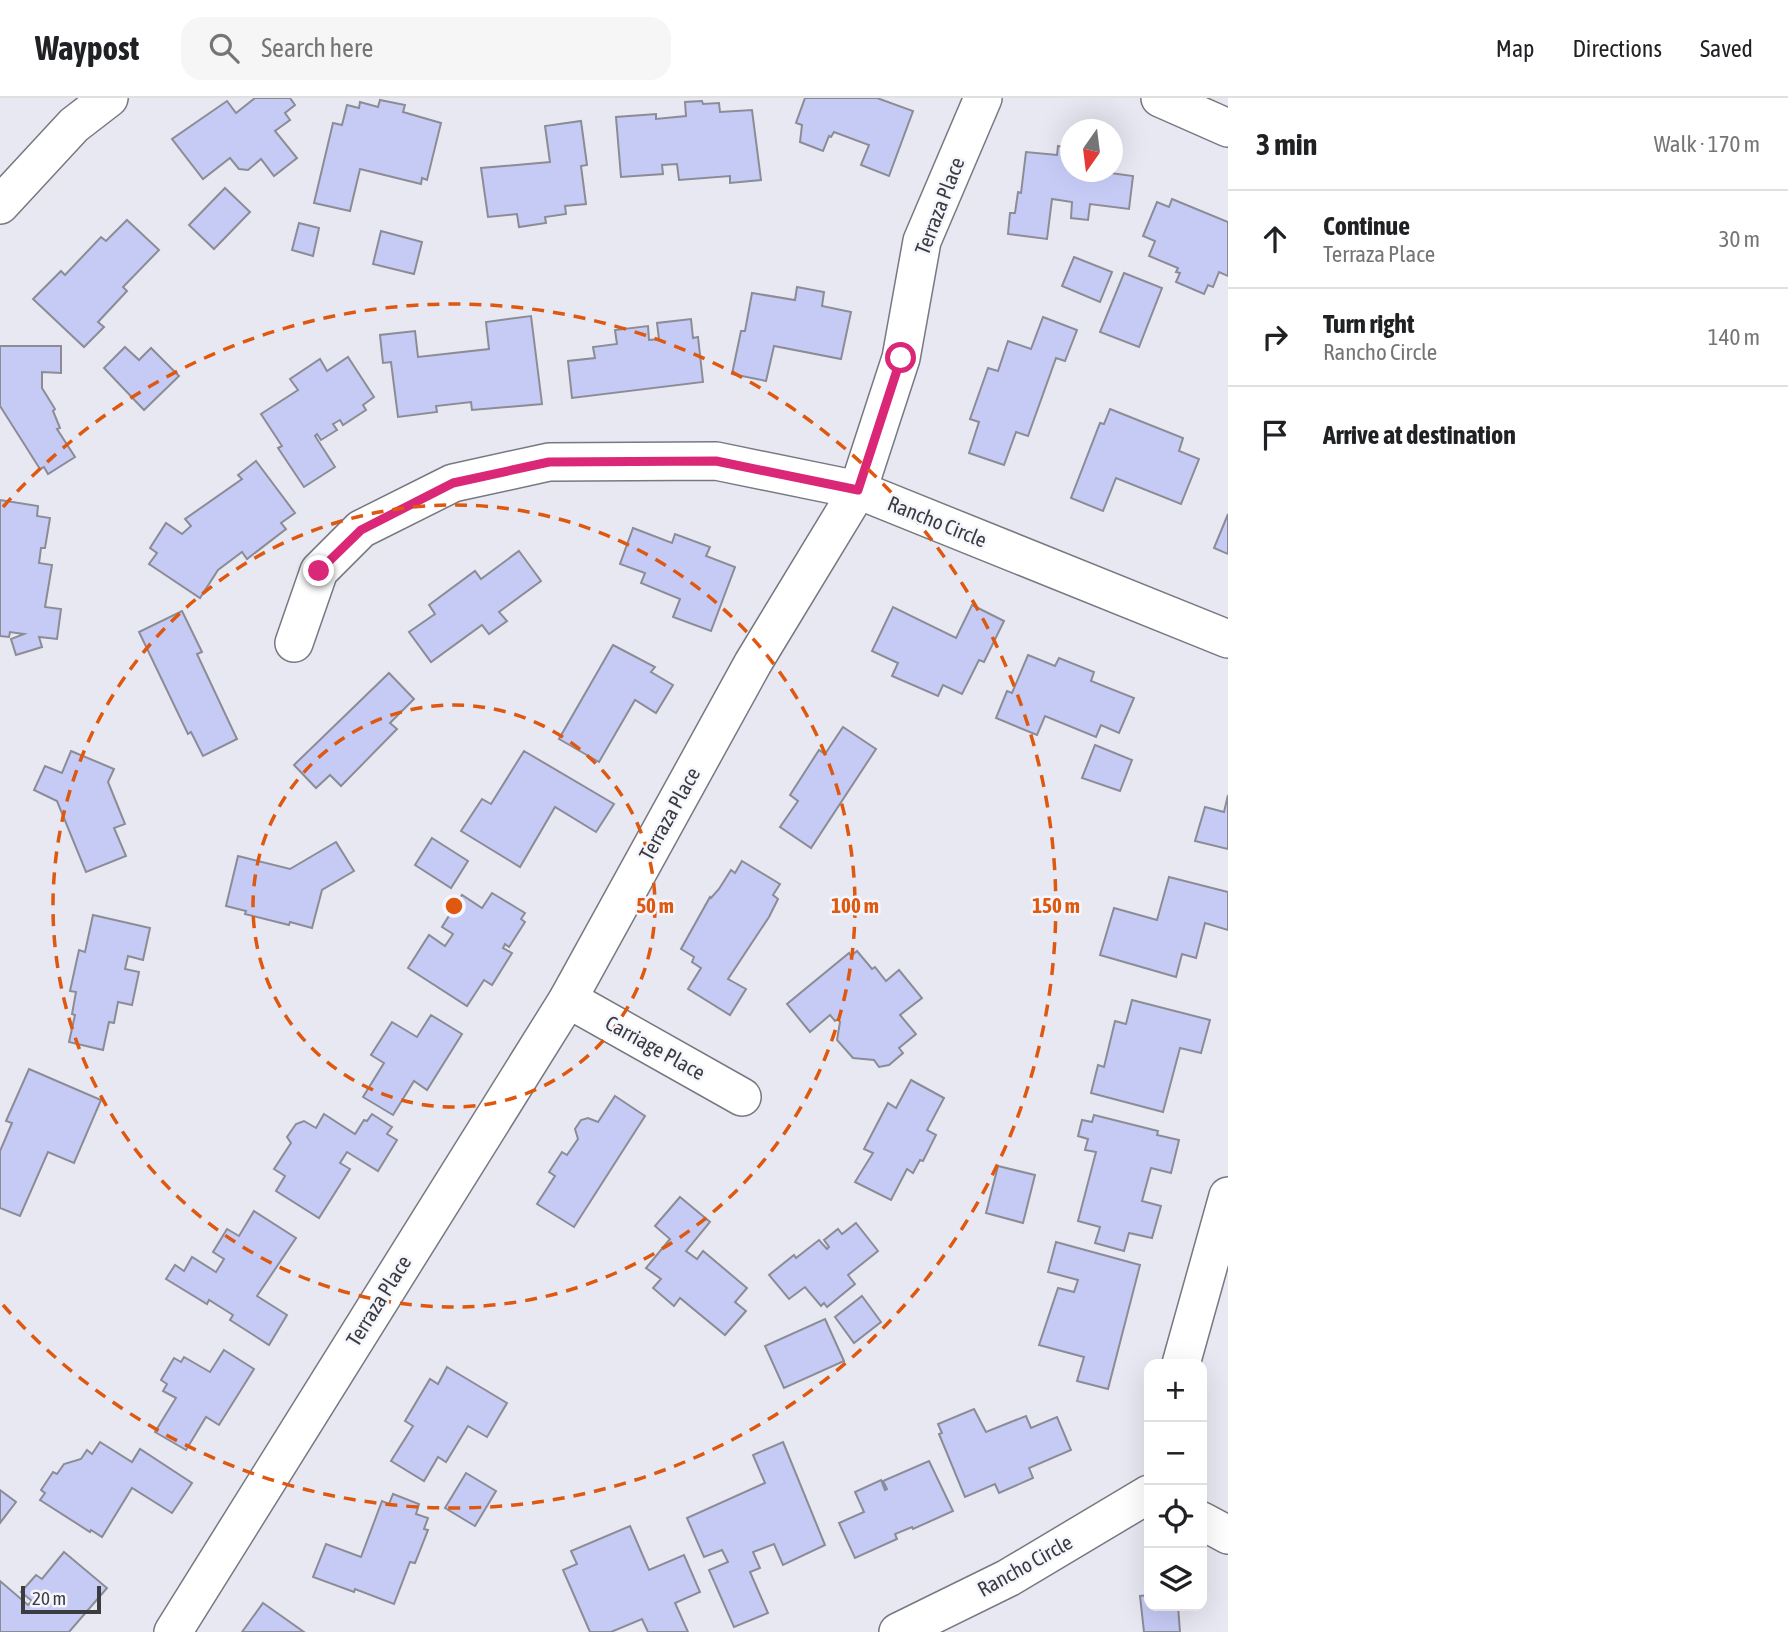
<!DOCTYPE html>
<html lang="en">
<head>
<meta charset="utf-8">
<style>
	body { margin:0; font-family:"Asap Condensed",sans-serif; background:#f6f6f6; color:#202124 }
	.controls { position:absolute; right:21px; bottom:21px; display:grid; overflow:hidden; border-radius:14px; box-shadow:0 7px 28px #0002 }
	.controls button { width:63px; height:63px; display:grid; place-items:center; padding:0; border:0; border-bottom:2px solid #e0e0e0; background:#fff; color:#202124; font:35px sans-serif }
	.compass { position:absolute; left:1060px; top:21px; width:63px; height:63px; border-radius:50%; background:#fff; box-shadow:0 7px 28px #0002; rotate:194deg }
	.scale { position:absolute; left:21px; bottom:18px; width:80px; box-sizing:border-box; padding-left:7px; border:4px solid #3b3c3f; border-top:0; font-size:19px; line-height:24px; white-space:nowrap; color:#3b3c3f; -webkit-text-stroke:5px #f5f6fd; paint-order:stroke }
	.stop { position:absolute; width:21px; height:21px; margin:-16px; border:5px solid #db2777; border-radius:50%; background:#fff }
	.stop.end { background:#db2777; border-color:#fff; box-shadow:0 2px 7px #0008 }
	.list { margin:0; padding:0; list-style:none }
	h2 { display:flex; justify-content:space-between; align-items:center; height:91px; margin:0; padding:0 28px; font-size:30px }
	h2 small { font-size:23px; font-weight:400; color:#757577 }
	.list li { display:grid; grid-template-columns:46px 1fr auto; gap:21px; align-items:center; box-sizing:border-box; height:98px; padding:0 28px; border-top:2px solid #e0e0e0 }
	.list b { display:block; font-size:26px; white-space:nowrap }
	.list p { margin:0; font-size:23px; white-space:nowrap; color:#757577 }
	.list em { font-size:23px; font-style:normal; color:#757577 }
	.icon { flex:none; width:38px; height:38px; fill:none; stroke:currentColor; stroke-width:2; stroke-linecap:round; stroke-linejoin:round }
	.map { position:relative; flex:none; width:1228px; height:1534px; overflow:hidden }
	header { display:flex; align-items:center; gap:42px; box-sizing:border-box; height:98px; padding:0 35px; background:#fff; border-bottom:2px solid #e0e0e0 }
	header strong { font-size:33px }
	nav { display:flex; gap:38px; margin-inline-start:auto; font-size:24px }
	.search { width:490px; height:63px; background:#f6f6f6; display:flex; align-items:center; gap:18px; box-sizing:border-box; padding:0 24px; border-radius:21px; color:#757577; font-size:26px }
	main { display:flex }
	aside { flex:1; background:#fff }
	.map>svg:first-child { display:block }
</style>
</head>
<body>
<header>
<strong>Waypost</strong>
<div class="search"><svg class="icon" aria-label="search" viewBox="0 0 24 24"><circle cx="10" cy="10" r="6"/><path d="M15 15l6 6"/></svg>Search here</div>
<nav><a>Map</a><a>Directions</a><a>Saved</a></nav>
</header>
<main>
<div class="map">
<svg width="1228" height="1534" viewBox="0 0 1228 1534">
	<rect width="100%" height="100%" fill="#e7e8f2"/>
	<g fill="#c6cbf6" stroke="#8b8c95" stroke-width="2">
		<polygon points="255,0 290,0 295,7 285,15 290,22 275,33 297,60 274,78 261,61 248,72 239,71 230,60 203,81 172,41 227,3 236,15"/>
		<polygon points="805,0 877,0 913,13 889,78 861,67 869,47 834,34 831,39 829,38 823,53 800,44 802,27 796,25"/>
		<polygon points="380,2 405,7 403,14 441,25 427,82 422,80 421,86 360,71 350,113 314,105 333,25 342,27 347,7 359,10 360,4 378,9"/>
		<polygon points="702,3 703,6 719,5 720,14 752,12 761,82 730,85 730,78 679,82 677,66 662,67 663,76 621,79 616,19 656,16 656,21 686,18 685,4"/>
		<polygon points="581,23 587,67 581,68 586,106 565,108 566,116 545,119 546,125 519,129 517,116 488,119 481,70 550,64 545,28"/>
		<polygon points="1058,48 1070,50 1070,74 1103,74 1133,78 1129,111 1090,106 1088,122 1071,120 1072,104 1052,101 1047,141 1008,136 1010,115 1015,115 1018,94 1021,95 1026,54 1057,57"/>
		<polygon points="225,90 250,114 214,151 189,127"/>
		<polygon points="1172,101 1228,124 1228,178 1219,174 1213,189 1208,187 1204,196 1176,184 1180,175 1176,174 1178,170 1149,158 1155,143 1143,138 1157,104 1169,109"/>
		<polygon points="127,122 159,152 123,189 127,193 98,224 104,229 84,249 33,201 61,173 65,177 101,139 106,143"/>
		<polygon points="299,125 319,130 313,158 292,152"/>
		<polygon points="381,133 422,144 414,176 373,166"/>
		<polygon points="1074,159 1112,174 1100,204 1062,188"/>
		<polygon points="1124,175 1162,190 1139,249 1100,234"/>
		<polygon points="797,189 824,194 822,208 851,214 841,261 774,248 766,283 732,276 741,233 745,233 752,195 795,202"/>
		<polygon points="531,218 542,306 472,312 471,304 436,308 437,314 398,319 391,264 383,265 380,237 415,233 418,259 489,251 486,224"/>
		<polygon points="1043,219 1077,232 1065,263 1056,260 1028,338 1016,334 1004,367 969,355 979,324 970,321 988,270 998,273 1008,243 1031,251"/>
		<polygon points="691,221 693,240 698,239 703,284 572,300 568,263 595,260 593,249 617,246 615,232 648,228 649,242 659,241 657,225"/>
		<polygon points="0,248 61,248 61,275 42,274 42,290 55,311 53,313 60,330 57,331 75,359 48,376 44,369 40,371 0,308"/>
		<polygon points="125,249 139,262 151,250 179,278 144,312 104,270"/>
		<polygon points="348,259 374,299 363,307 366,312 343,327 340,322 333,326 337,332 321,342 317,336 315,338 335,369 304,389 278,350 282,348 261,316 298,292 290,281 320,261 327,273"/>
		<polygon points="1110,311 1183,340 1179,353 1199,361 1181,406 1116,380 1103,413 1071,400 1100,325 1104,326"/>
		<polygon points="256,363 295,415 281,425 286,431 247,461 242,454 218,472 200,500 149,466 157,455 150,450 166,425 182,436 191,428 185,421 242,381 238,377"/>
		<polygon points="0,402 38,408 37,418 50,420 45,450 41,450 39,465 52,467 45,509 61,511 57,541 39,539 42,549 16,557 11,541 24,536 10,534 9,539 0,538"/>
		<polygon points="1228,416 1228,456 1214,450"/>
		<polygon points="633,430 672,445 675,436 710,449 706,458 735,469 711,533 673,519 680,501 641,485 645,475 620,466"/>
		<polygon points="519,453 541,483 499,514 507,523 489,536 482,527 431,564 409,534 435,516 429,507 475,473 481,481"/>
		<polygon points="972,507 1004,523 984,564 979,562 962,596 943,587 938,598 892,578 898,565 872,553 893,509 956,540"/>
		<polygon points="182,513 202,554 197,556 237,641 203,658 191,634 188,636 139,534"/>
		<polygon points="613,547 655,569 651,574 673,587 656,615 635,602 599,664 559,641"/>
		<polygon points="1028,557 1055,568 1059,560 1094,574 1091,583 1134,600 1119,635 1101,627 1096,639 1045,618 1037,637 996,620 1007,593 1012,595"/>
		<polygon points="389,575 414,601 390,625 397,631 341,688 330,677 316,690 294,667"/>
		<polygon points="843,629 876,651 811,750 780,729 798,703 790,697 819,652 825,656"/>
		<polygon points="1095,647 1132,662 1120,693 1082,680"/>
		<polygon points="71,653 114,671 108,684 125,726 114,730 126,758 86,774 57,703 34,692 45,668 62,675"/>
		<polygon points="524,653 614,706 596,734 555,709 520,769 461,733 482,701 491,706"/>
		<polygon points="1228,697 1228,751 1195,743 1205,709 1224,714"/>
		<polygon points="432,740 468,763 451,790 415,767"/>
		<polygon points="336,744 354,773 322,792 312,830 290,824 289,827 245,816 246,813 226,808 238,758 290,771"/>
		<polygon points="742,763 780,786 773,797 778,801 769,819 728,881 746,891 730,917 688,891 701,870 692,864 694,859 681,851 710,799 711,800 719,791 731,772 735,775"/>
		<polygon points="1169,779 1228,794 1228,832 1205,825 1196,860 1182,856 1176,879 1100,857 1114,810 1157,822"/>
		<polygon points="492,795 525,815 521,821 525,824 509,849 505,846 503,850 512,855 492,887 484,882 467,908 408,870 429,837 445,848 453,836 442,829 462,797 482,810"/>
		<polygon points="93,817 150,830 143,862 128,858 125,871 139,874 132,907 118,904 114,925 109,924 103,952 69,944 75,917 72,916 76,894 70,893 79,852 85,854"/>
		<polygon points="857,853 872,871 875,869 886,883 899,872 922,900 900,917 916,936 899,950 903,955 889,967 879,969 874,962 853,960 837,942 840,924 838,921 835,923 830,917 810,934 787,906 849,855 851,858"/>
		<polygon points="1132,902 1210,922 1201,955 1180,950 1163,1014 1091,995 1098,967 1104,969 1115,923 1126,926"/>
		<polygon points="431,917 462,936 427,992 414,983 393,1017 363,999 384,965 371,957 392,924 417,939"/>
		<polygon points="29,971 101,1002 74,1065 48,1054 20,1118 0,1110 0,1053 12,1025 6,1023"/>
		<polygon points="911,982 944,1000 927,1032 936,1037 923,1063 920,1062 913,1075 907,1071 891,1102 855,1084 873,1055 864,1051 888,1005 896,1010"/>
		<polygon points="615,998 645,1018 574,1129 537,1106 555,1078 549,1074 562,1054 567,1057 578,1041 575,1031 581,1022 588,1020 598,1024"/>
		<polygon points="324,1016 355,1036 364,1022 367,1023 372,1016 392,1029 387,1036 397,1042 378,1073 347,1054 340,1065 350,1071 319,1120 276,1093 285,1078 274,1071 291,1045 287,1039 296,1026 304,1023 316,1030"/>
		<polygon points="1094,1017 1158,1033 1157,1037 1179,1042 1171,1075 1151,1070 1142,1103 1161,1108 1152,1140 1129,1135 1124,1153 1095,1145 1100,1129 1078,1123 1096,1054 1085,1052 1088,1041 1078,1038 1082,1022 1092,1024"/>
		<polygon points="998,1068 1035,1077 1023,1125 986,1115"/>
		<polygon points="680,1099 710,1124 686,1153 697,1161 703,1153 747,1190 735,1204 746,1213 725,1237 680,1200 674,1208 653,1190 661,1181 646,1170 670,1141 655,1128"/>
		<polygon points="254,1113 296,1140 257,1198 287,1217 269,1247 230,1222 233,1217 209,1202 207,1206 166,1181 175,1167 184,1173 192,1159 216,1174 224,1161 213,1154 227,1131 239,1138"/>
		<polygon points="856,1125 878,1153 848,1177 855,1186 827,1209 824,1205 821,1208 805,1189 789,1201 769,1177 794,1157 796,1160 819,1142 827,1151 829,1149 824,1142 838,1131 842,1136"/>
		<polygon points="1056,1144 1140,1167 1108,1291 1077,1283 1084,1259 1039,1247 1058,1190 1074,1194 1078,1182 1048,1174"/>
		<polygon points="862,1198 881,1224 854,1245 835,1219"/>
		<polygon points="825,1221 844,1263 784,1290 765,1248"/>
		<polygon points="224,1252 254,1271 219,1327 206,1319 186,1352 155,1334 176,1300 163,1293 167,1286 161,1282 174,1260 181,1264 184,1259 210,1274"/>
		<polygon points="447,1269 507,1305 487,1339 468,1328 446,1364 438,1359 424,1383 391,1363 413,1328 405,1323 430,1281 438,1286"/>
		<polygon points="974,1311 986,1334 1026,1318 1031,1330 1057,1319 1071,1352 1029,1370 1033,1380 999,1395 995,1386 965,1399 939,1336 942,1335 938,1326"/>
		<polygon points="100,1344 132,1364 140,1351 192,1385 172,1415 132,1390 102,1439 91,1432 90,1434 40,1402 45,1395 41,1392 53,1374 57,1376 64,1366 81,1361 87,1352 92,1356"/>
		<polygon points="783,1344 825,1447 783,1467 774,1446 753,1454 760,1470 750,1474 768,1515 734,1529 709,1472 728,1464 722,1452 704,1459 687,1420 765,1385 753,1357"/>
		<polygon points="929,1363 953,1413 913,1431 912,1429 895,1436 897,1441 855,1460 839,1425 864,1414 855,1394 881,1382 885,1392 887,1391 883,1383"/>
		<polygon points="466,1375 496,1393 475,1428 445,1410"/>
		<polygon points="0,1392 16,1404 0,1425"/>
		<polygon points="393,1396 419,1406 416,1416 428,1420 424,1431 428,1432 415,1465 410,1464 394,1506 355,1491 354,1494 313,1479 326,1446 361,1459 382,1403 389,1406"/>
		<polygon points="630,1428 649,1472 684,1457 700,1494 675,1505 688,1534 648,1534 642,1521 611,1534 590,1534 563,1472 577,1466 571,1453"/>
		<polygon points="64,1454 107,1490 69,1534 0,1534 0,1483 28,1507 32,1503 21,1494 36,1477 42,1481"/>
		<polygon points="1149,1497 1149,1508 1178,1508 1180,1534 1144,1534 1140,1498"/>
		<polygon points="263,1505 304,1534 242,1534"/>
	</g>
	<g fill="none" stroke-linecap="round" stroke-linejoin="round">
		<g stroke="#777880" stroke-width="40">
			<g id="minor">
				<polyline points="1160,0 1228,30"/>
				<polyline points="0,107 74,27 109,0"/>
				<polyline points="294,545 319,473 361,431 453,385 549,364 716,363 858,392 1228,541"/>
				<polyline points="568,901 742,999"/>
				<polyline points="1181,1266 1228,1098"/>
				<polyline points="1202,1423 1228,1437"/>
				<polyline points="173,1534 568,901 753,565 858,392 901,260 922,143 983,0"/>
				<polyline points="898,1534 1008,1480 1149,1396"/>
			</g>
		</g>
		<use href="#minor" stroke="#fff" stroke-width="37"/>
	</g>
	<g fill="none" stroke-linecap="round" stroke-linejoin="round">
		<polyline stroke="#db2777" stroke-width="9" points="319,473 361,432 453,385 549,364 716,363 858,392 901,260"/>
	</g>
	<g fill="none" stroke="#df580f" stroke-width="3.5" stroke-dasharray="12 9">
		<circle cx="454" cy="808" r="201"/>
		<circle cx="454" cy="808" r="401"/>
		<path d="M3 409A602 602 0 1 1 3 1207"/>
	</g>
	<g text-anchor="middle" stroke-width="5" stroke-linejoin="round" paint-order="stroke">
		<g font-size="21" fill="#3b3c3f" stroke="#f5f6fd">
			<text transform="translate(940 108) rotate(-69)" y="7">Terraza Place</text>
			<text transform="translate(937 424) rotate(22)" y="7">Rancho Circle</text>
			<text transform="translate(670 716) rotate(-61)" y="7">Terraza Place</text>
			<text transform="translate(655 950) rotate(29)" y="7">Carriage Place</text>
			<text transform="translate(379 1203) rotate(-58)" y="7">Terraza Place</text>
			<text transform="translate(1025 1468) rotate(-29)" y="7">Rancho Circle</text>
		</g>
	</g>
	<circle cx="454" cy="808" r="10" fill="#df580f" stroke="#f5f6fd" stroke-width="3.5"/>
	<g font-size="21" text-anchor="middle" font-weight="bold" fill="#df580f" stroke="#f5f6fd" stroke-width="5" stroke-linejoin="round" paint-order="stroke">
		<text x="655" y="815">50 m</text>
		<text x="855" y="815">100 m</text>
		<text x="1056" y="815">150 m</text>
	</g>
</svg>
<div class="controls">
<button>+</button>
<button>−</button>
<button><svg class="icon" aria-label="locate" viewBox="0 0 24 24"><circle cx="12" cy="12" r="6"/><path d="M12 2v4M12 18v4M2 12h4M18 12h4"/></svg></button>
<button><svg class="icon" aria-label="layers" viewBox="0 0 24 24"><path d="M12 4l9 5-9 5-9-5zM3 14l9 5 9-5"/></svg></button>
</div>
<svg class="compass" viewBox="-18 -18 36 36"><path d="M0-13l5 13h-10z" fill="#e53935"/><path d="M0 13l5-13h-10z" fill="#757577"/></svg>
<div class="scale">20 m</div>
<div class="stop" style="left:901px;top:260px"></div>
<div class="stop end" style="left:319px;top:473px"></div>
</div>
<aside>
<h2>3 min<small>Walk · 170 m</small></h2>
<ul class="list">
<li><svg class="icon" aria-label="ahead" viewBox="0 0 24 24"><path d="M12 20V5M6 11l6-6 6 6"/></svg><div><b>Continue</b><p>Terraza Place</p></div><em>30 m</em></li>
<li><svg class="icon" aria-label="right" viewBox="0 0 24 24"><path d="M7 20v-9h11M14 6l5 5-5 5"/></svg><div><b>Turn right</b><p>Rancho Circle</p></div><em>140 m</em></li>
<li><svg class="icon" aria-label="arrive" viewBox="0 0 24 24"><path d="M6 21V4h12l-3 4 3 4H6"/></svg><div><b>Arrive at destination</b></div></li>
</ul>
</aside>
</main>
</body>
</html>
